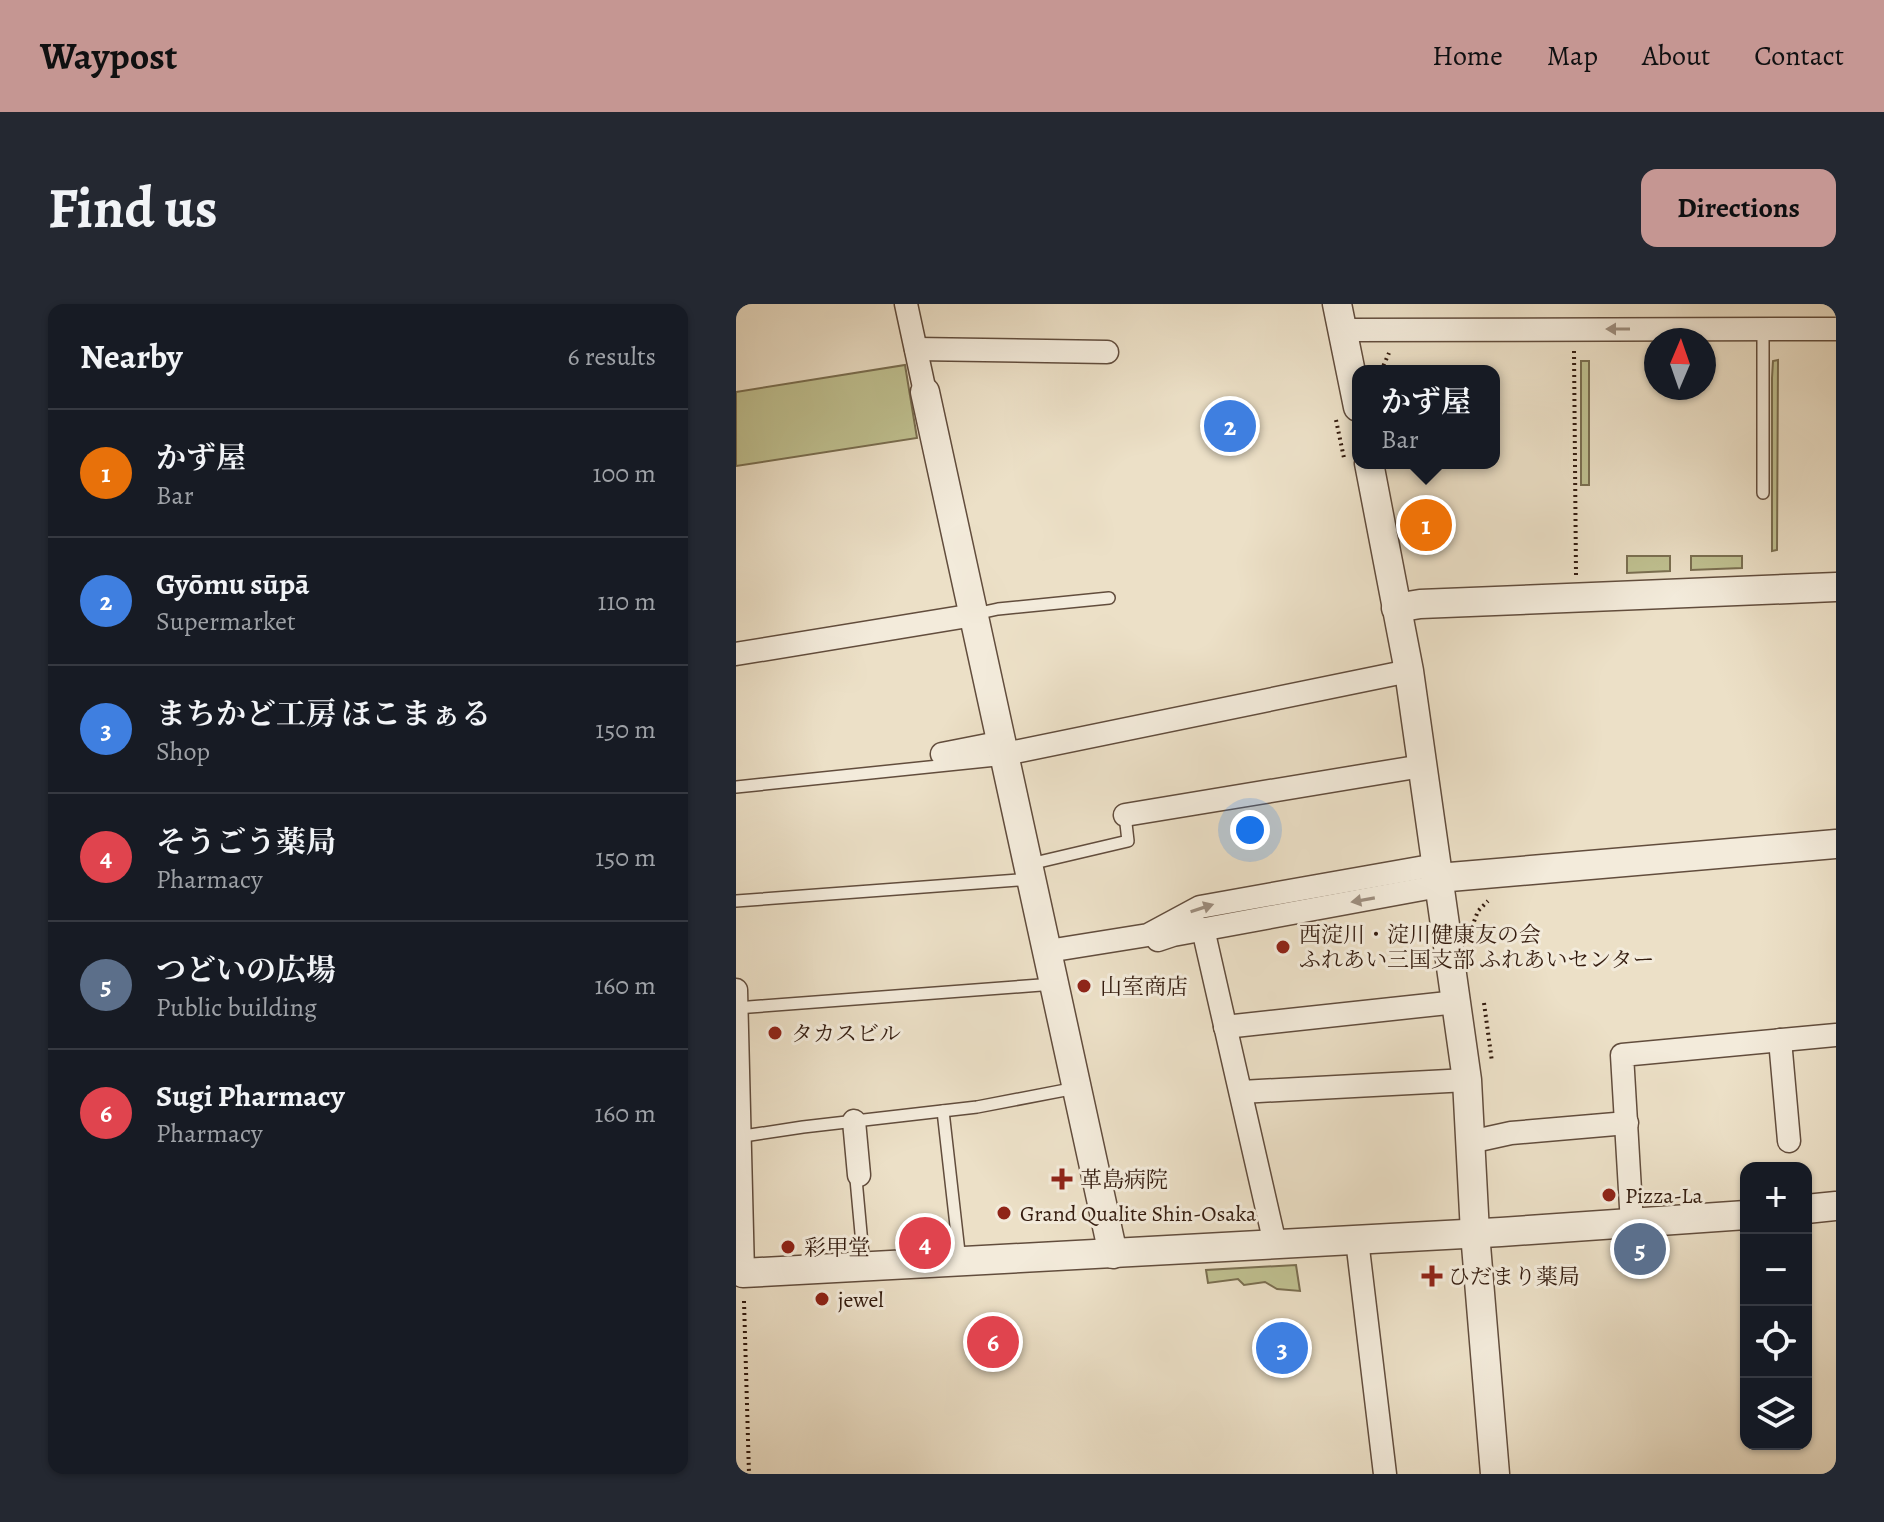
<!DOCTYPE html>
<html lang="en">
<head>
<meta charset="utf-8">
<style>
	body { margin:0; font-family:Alegreya,"Noto Serif JP",serif; background:#242831; color:#f1f3f6 }
	.controls { position:absolute; right:24px; bottom:24px; display:grid; overflow:hidden; border-radius:16px; box-shadow:0 2px 6px #0004 }
	.controls button { width:72px; height:72px; display:grid; place-items:center; padding:0; border:0; border-bottom:2px solid #363941; background:#171b24; color:#f1f3f6; font:40px sans-serif }
	.compass { position:absolute; left:908px; top:24px; width:72px; height:72px; border-radius:50%; background:#171b24; box-shadow:0 2px 6px #0004; rotate:2deg }
	.you { position:absolute; left:514px; top:526px; width:28px; height:28px; margin:-20px; border:6px solid #fff; border-radius:50%; background:#1a73e8; box-shadow:0 0 0 12px #1a73e833 }
	.badge { display:grid; place-items:center; width:52px; height:52px; border-radius:50%; background:#c59692; color:#fff; font-size:26px; font-weight:700 }
	.pin { position:absolute; translate:-50% -50%; border:4px solid #fff; box-shadow:0 2px 8px #0006 }
	.popup { position:absolute; left:616px; top:61px; width:148px; height:104px; box-sizing:border-box; display:grid; place-content:center; border-radius:16px; background:#171b24; filter:drop-shadow(0 2px 6px #0005); font-size:26px; white-space:nowrap; color:#9ea1a6 }
	.popup b { font-size:30px; color:#f1f3f6 }
	.popup::after { content:''; position:absolute; left:50%; top:100%; margin-left:-16px; border:16px solid transparent; border-top-color:#171b24 }
	.list { margin:0; padding:0; list-style:none }
	h2 { display:flex; justify-content:space-between; align-items:center; height:104px; margin:0; padding:0 32px; font-size:34px }
	h2 small { font-size:26px; font-weight:400; color:#9ea1a6 }
	.list li { display:grid; grid-template-columns:52px 1fr auto; gap:24px; align-items:center; box-sizing:border-box; height:128px; padding:0 32px; border-top:2px solid #363941 }
	.list b { display:block; font-size:30px; white-space:nowrap }
	.list p { margin:0; font-size:26px; white-space:nowrap; color:#9ea1a6 }
	.list em { font-size:26px; font-style:normal; color:#9ea1a6 }
	.icon { flex:none; width:44px; height:44px; fill:none; stroke:currentColor; stroke-width:2; stroke-linecap:round; stroke-linejoin:round }
	.map { position:relative; flex:none; width:1100px; height:1170px; overflow:hidden; border-radius:16px }
	header { display:flex; align-items:center; gap:48px; box-sizing:border-box; height:112px; padding:0 40px; background:#c59692; color:#111 }
	header strong { font-size:38px }
	nav { display:flex; gap:44px; margin-inline-start:auto; font-size:28px }
	.intro { display:flex; align-items:center; justify-content:space-between; box-sizing:border-box; height:192px; padding:0 48px }
	h1 { margin:0; font-size:56px }
	.button { padding:20px 36px; border-radius:16px; background:#c59692; color:#111; font-size:28px; font-weight:700 }
	main { display:flex; gap:48px; padding:0 48px }
	aside { flex:1; background:#171b24; border-radius:16px; box-shadow:0 2px 6px #0004 }
	.map>svg:first-child { display:block }
</style>
</head>
<body>
<header>
<strong>Waypost</strong>
<nav><a>Home</a><a>Map</a><a>About</a><a>Contact</a></nav>
</header>
<div class="intro"><h1>Find us</h1><a class="button">Directions</a></div>
<main>
<aside>
<h2>Nearby<small>6 results</small></h2>
<ul class="list">
<li><span class="badge" style="background:#e8710a">1</span><div><b>かず屋</b><p>Bar</p></div><em>100 m</em></li>
<li><span class="badge" style="background:#3f7fe0">2</span><div><b>Gyōmu sūpā</b><p>Supermarket</p></div><em>110 m</em></li>
<li><span class="badge" style="background:#3f7fe0">3</span><div><b>まちかど工房 ほこまぁる</b><p>Shop</p></div><em>150 m</em></li>
<li><span class="badge" style="background:#e0444e">4</span><div><b>そうごう薬局</b><p>Pharmacy</p></div><em>150 m</em></li>
<li><span class="badge" style="background:#5c6f8a">5</span><div><b>つどいの広場</b><p>Public building</p></div><em>160 m</em></li>
<li><span class="badge" style="background:#e0444e">6</span><div><b>Sugi Pharmacy</b><p>Pharmacy</p></div><em>160 m</em></li>
</ul>
</aside>
<div class="map">
<svg width="1100" height="1170" viewBox="0 0 1100 1170">
	<rect width="100%" height="100%" fill="#ece0c7"/>
	<filter id="stains"><feTurbulence type="fractalNoise" baseFrequency=".0025" numOctaves="4"/><feColorMatrix values="0 0 0 0 .2 0 0 0 0 .09 0 0 0 0 .02 0 0 0 .5 -.17"/></filter>
	<radialGradient id="worn" r=".72"><stop offset=".6" stop-color="#630" stop-opacity="0"/><stop offset="1" stop-color="#630" stop-opacity=".3"/></radialGradient>
	<g fill="#bfc090" stroke="#7a6e50" stroke-width="2">
		<polygon points="1042,56 1041,246 1036,247 1036,74 1037,57"/>
		<rect x="845" y="57" width="8" height="124"/>
		<polygon points="169,61 181,134 0,162 0,88"/>
		<polygon points="891,252 934,252 934,267 891,269"/>
		<polygon points="955,252 1006,252 1006,264 955,266"/>
		<polygon points="560,961 564,987 541,985 529,978 508,981 502,975 472,979 470,966"/>
	</g>
	<g fill="none" stroke-linecap="round" stroke-linejoin="round">
		<g stroke="#624d3d" stroke-width="14">
			<g id="service">
				<polyline points="1027,189 1027,25"/>
				<polyline points="239,310 262,305 373,294"/>
				<polyline points="0,483 270,455"/>
				<polyline points="294,560 392,537 389,511"/>
				<polyline points="0,597 296,575"/>
				<polyline points="0,704 318,680"/>
				<polyline points="207,807 224,957"/>
				<polyline points="1,833 67,823 241,803 340,784"/>
				<polyline points="123,871 120,875 128,962"/>
			</g>
		</g>
		<g stroke="#624d3d" stroke-width="25">
			<g id="minor">
				<polyline points="170,0 189,88"/>
				<polyline points="607,26 1100,25"/>
				<polyline points="180,45 371,48"/>
				<polyline points="0,350 238,311"/>
				<polyline points="206,450 267,438"/>
				<polyline points="269,450 673,367"/>
				<polyline points="389,511 686,462"/>
				<polyline points="467,625 539,940"/>
				<polyline points="422,636 437,631 703,582"/>
				<polyline points="312,647 412,631 464,603 700,561"/>
				<polyline points="0,686 7,969 0,970"/>
				<polyline points="489,723 721,698"/>
				<polyline points="1044,736 1053,837"/>
				<polyline points="505,788 731,776"/>
				<polyline points="118,817 123,871"/>
				<polyline points="734,838 775,829 891,819"/>
				<polyline points="896,920 886,751 1100,731"/>
				<polyline points="621,936 649,1170"/>
			</g>
		</g>
		<g stroke="#624d3d" stroke-width="31">
			<g id="tertiary">
				<polyline points="601,0 622,103"/>
				<polyline points="189,88 377,950"/>
				<polyline points="633,159 673,367 731,776 739,929 759,1170"/>
				<polyline points="660,304 684,300 1100,283"/>
				<polyline points="702,574 1100,540"/>
				<polyline points="1070,905 1100,902"/>
				<polyline points="7,969 765,928 1010,911"/>
			</g>
		</g>
		<g stroke="#341c0f" stroke-width="4" stroke-dasharray="2 4" stroke-linecap="butt">
			<polyline points="838,47 840,271"/>
			<polyline points="645,67 653,49"/>
			<polyline points="600,116 608,154"/>
			<polyline points="736,623 742,607 752,597"/>
			<polyline points="748,699 756,758"/>
			<polyline points="8,997 13,1170"/>
		</g>
		<use href="#service" stroke="#f3ebdb" stroke-width="11"/>
		<use href="#minor" stroke="#f3ebdb" stroke-width="22"/>
		<use href="#tertiary" stroke="#f3ebdb" stroke-width="28"/>
	</g>
	<defs><path id="oneway-solid" d="M-6-.8H1V-3.2L6.5 0L1 3.2V.8H-6Z" transform="scale(2)"/></defs>
	<g fill="#9d8e7f">
		<use href="#oneway-solid" transform="translate(882 25) rotate(180)"/>
		<use href="#oneway-solid" transform="translate(627 596) rotate(170)"/>
		<use href="#oneway-solid" transform="translate(466 604) rotate(-18)"/>
	</g>
	<g fill="#8f2418" stroke="#f3ebdb" stroke-width="3">
		<circle cx="547" cy="643" r="8"/>
		<circle cx="348" cy="682" r="8"/>
		<circle cx="39" cy="729" r="8"/>
		<path d="M322 863h8v8h8v8h-8v8h-8v-8h-8v-8h8z"/>
		<circle cx="873" cy="891" r="8"/>
		<circle cx="268" cy="909" r="8"/>
		<circle cx="52" cy="943" r="8"/>
		<path d="M692 960h8v8h8v8h-8v8h-8v-8h-8v-8h8z"/>
		<circle cx="86" cy="995" r="8"/>
	</g>
	<g text-anchor="middle" stroke-width="6" stroke-linejoin="round" paint-order="stroke">
		<g font-size="22" fill="#341c0f" stroke="#f3ebdb" text-anchor="start">
			<text x="563" y="638">西淀川・淀川健康友の会<tspan x="563" dy="25">ふれあい三国支部 ふれあいセンター</tspan></text>
			<text x="364" y="690">山室商店</text>
			<text x="55" y="737">タカスビル</text>
			<text x="344" y="883">革島病院</text>
			<text x="889" y="899">Pizza-La</text>
			<text x="284" y="917">Grand Qualite Shin-Osaka</text>
			<text x="68" y="951">彩甲堂</text>
			<text x="712" y="980">ひだまり薬局</text>
			<text x="102" y="1003">jewel</text>
		</g>
	</g>
	<rect width="100%" height="100%" filter="url(#stains)"/>
	<rect width="100%" height="100%" fill="url(#worn)"/>
</svg>
<div class="controls">
<button>+</button>
<button>−</button>
<button><svg class="icon" aria-label="locate" viewBox="0 0 24 24"><circle cx="12" cy="12" r="6"/><path d="M12 2v4M12 18v4M2 12h4M18 12h4"/></svg></button>
<button><svg class="icon" aria-label="layers" viewBox="0 0 24 24"><path d="M12 4l9 5-9 5-9-5zM3 14l9 5 9-5"/></svg></button>
</div>
<svg class="compass" viewBox="-18 -18 36 36"><path d="M0-13l5 13h-10z" fill="#e53935"/><path d="M0 13l5-13h-10z" fill="#9ea1a6"/></svg>
<div class="you"></div>
<div class="pin badge" style="left:690px;top:221px;background:#e8710a">1</div>
<div class="popup"><b>かず屋</b>Bar</div>
<div class="pin badge" style="left:494px;top:122px;background:#3f7fe0">2</div>
<div class="pin badge" style="left:546px;top:1044px;background:#3f7fe0">3</div>
<div class="pin badge" style="left:189px;top:939px;background:#e0444e">4</div>
<div class="pin badge" style="left:904px;top:945px;background:#5c6f8a">5</div>
<div class="pin badge" style="left:257px;top:1038px;background:#e0444e">6</div>
</div>
</main>
</body>
</html>
